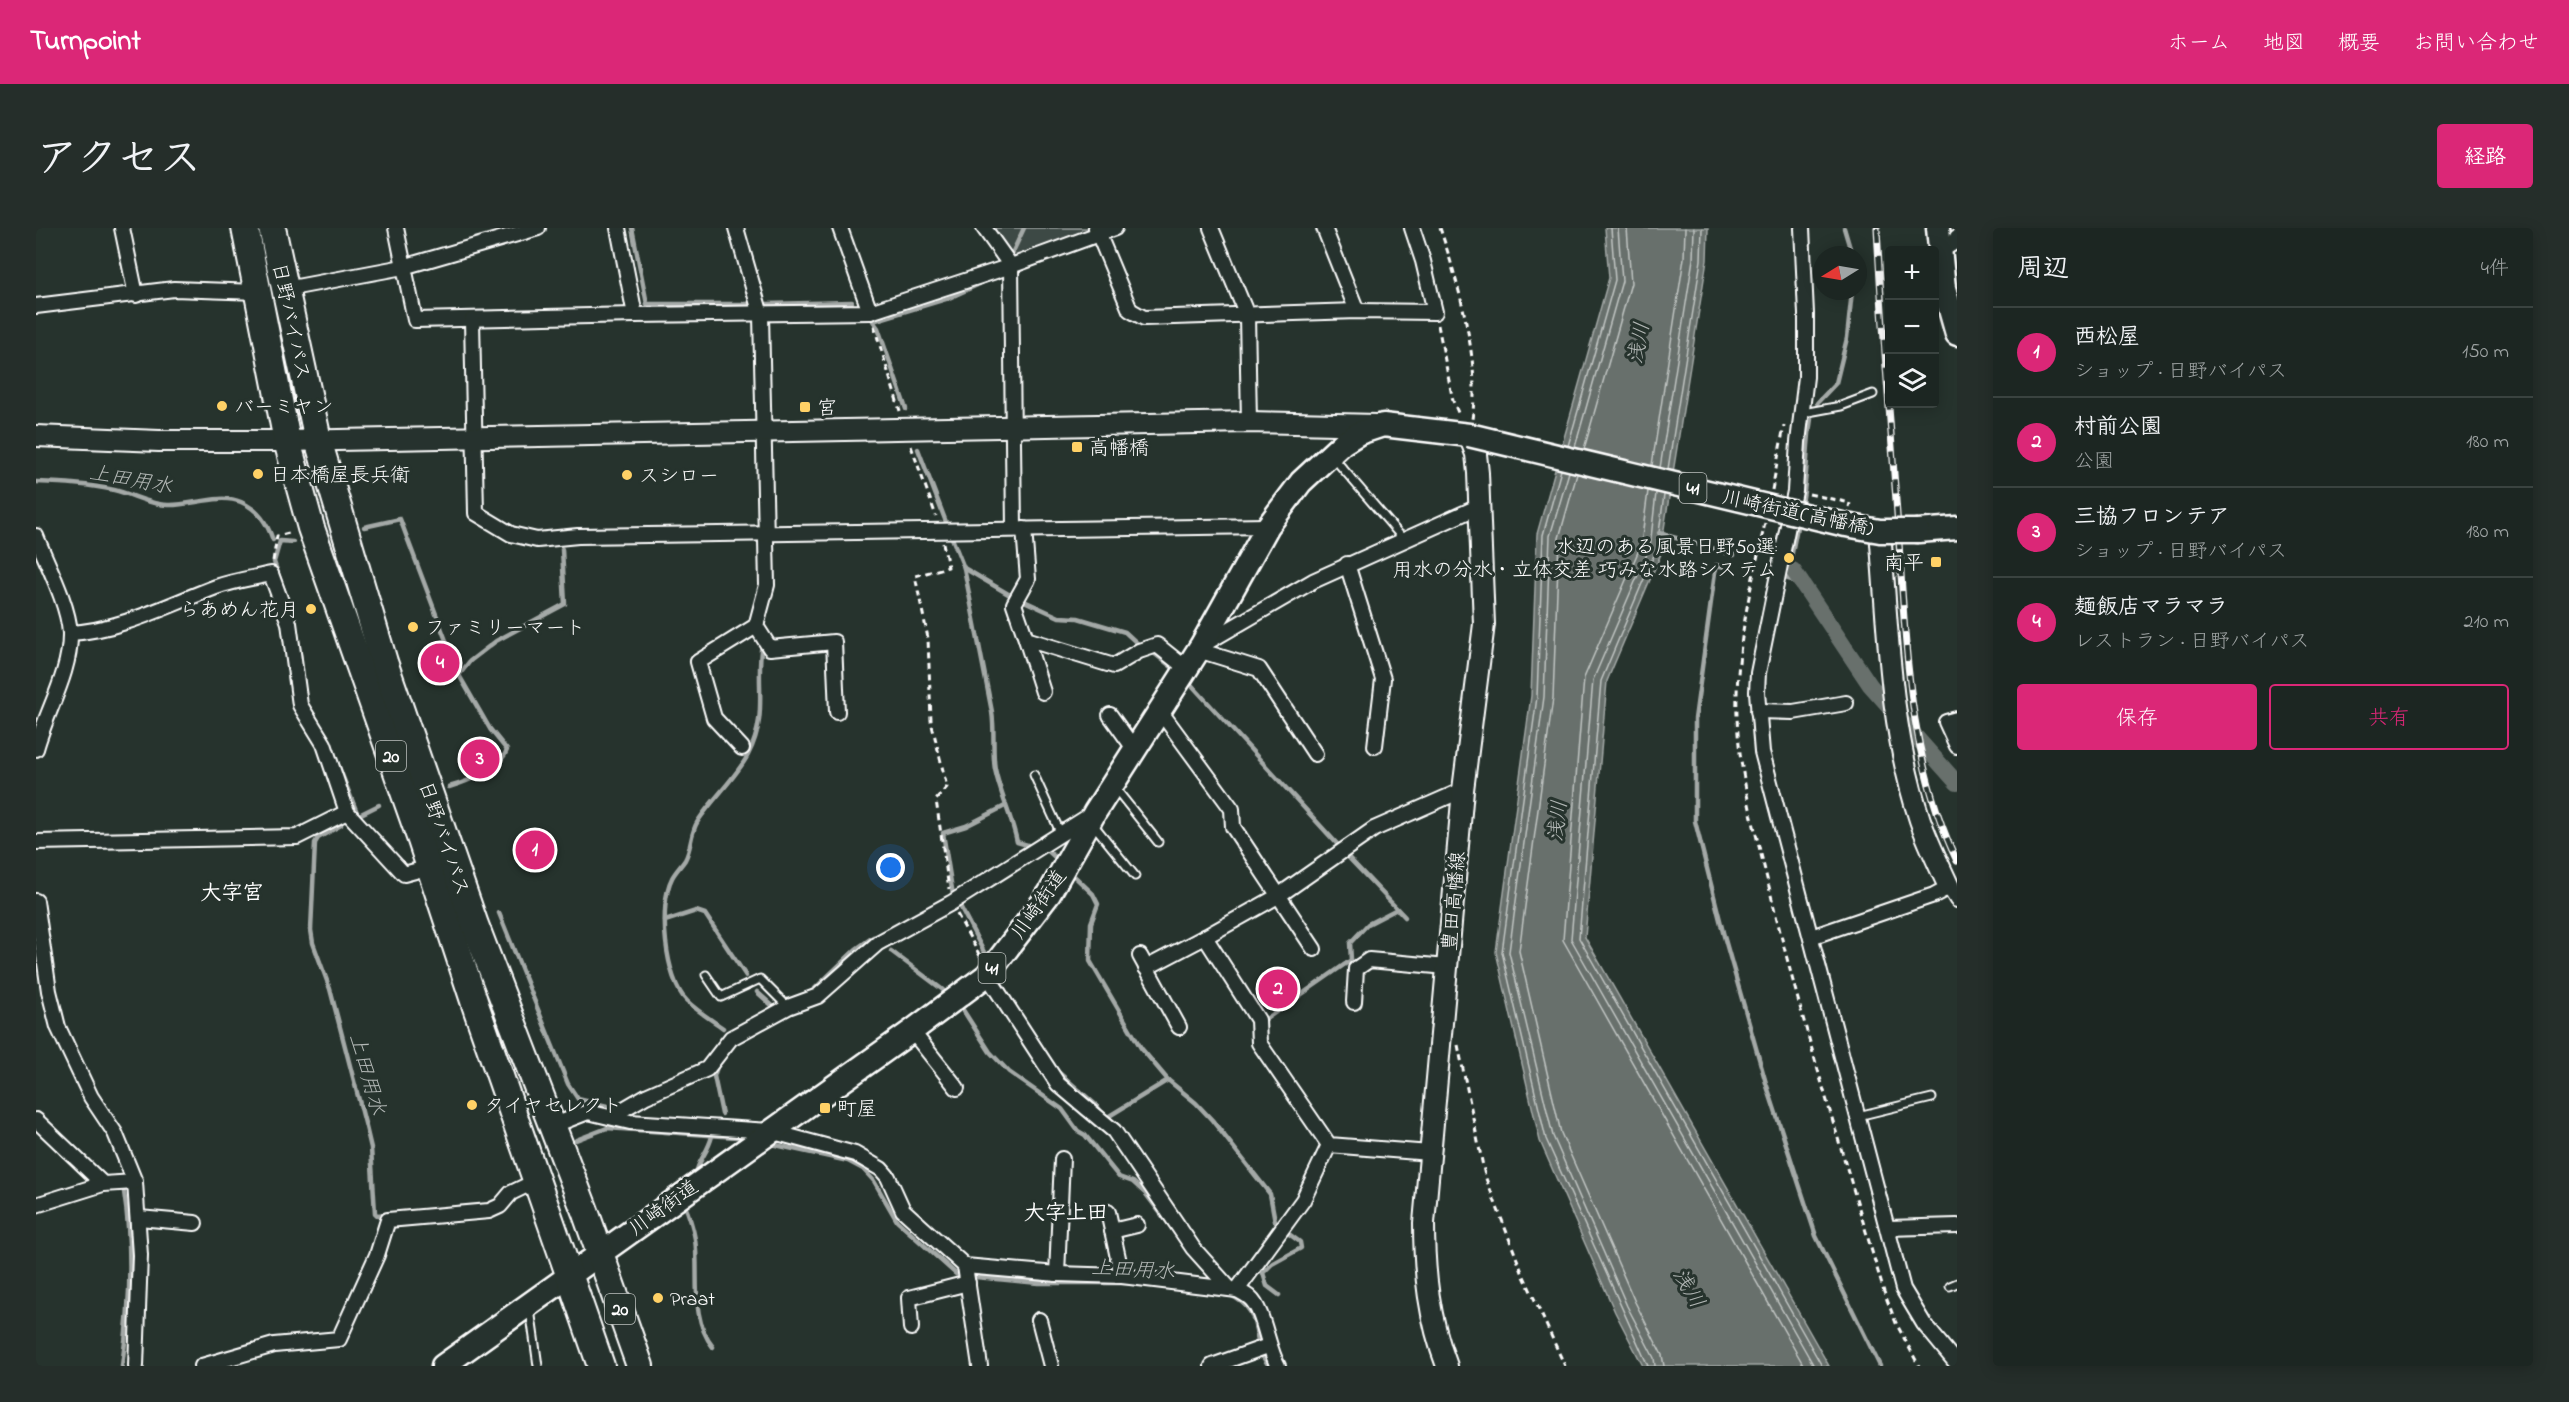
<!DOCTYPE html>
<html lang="ja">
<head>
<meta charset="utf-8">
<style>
	body { margin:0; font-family:"Indie Flower","Klee One",sans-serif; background:#252e2a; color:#f1f3f6 }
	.controls { position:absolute; right:18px; top:18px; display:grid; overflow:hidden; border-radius:6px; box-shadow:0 3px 15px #0003 }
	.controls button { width:54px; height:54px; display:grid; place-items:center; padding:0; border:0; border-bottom:2px solid #3a4340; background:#1c2622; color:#f1f3f6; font:30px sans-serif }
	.compass { position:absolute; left:1777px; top:18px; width:54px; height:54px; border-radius:50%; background:#1c2622; box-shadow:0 3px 15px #0003; rotate:259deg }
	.you { position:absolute; left:855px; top:640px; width:21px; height:21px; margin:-15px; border:4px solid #fff; border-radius:50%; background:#1a73e8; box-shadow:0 0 0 9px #1a73e833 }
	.badge { display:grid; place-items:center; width:39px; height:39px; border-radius:50%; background:#db2777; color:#fff; font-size:20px; font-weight:700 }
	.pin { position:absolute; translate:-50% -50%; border:3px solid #fff; box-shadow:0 2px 6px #0006 }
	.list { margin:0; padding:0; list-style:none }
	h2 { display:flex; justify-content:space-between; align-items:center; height:78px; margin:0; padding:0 24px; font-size:26px }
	h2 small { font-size:20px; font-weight:400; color:#a0a5a5 }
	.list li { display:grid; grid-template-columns:39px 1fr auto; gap:18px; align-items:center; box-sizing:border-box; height:90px; padding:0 24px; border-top:2px solid #3a4340 }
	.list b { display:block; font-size:22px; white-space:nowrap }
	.list p { margin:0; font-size:20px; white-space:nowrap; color:#a0a5a5 }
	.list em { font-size:20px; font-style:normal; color:#a0a5a5 }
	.actions { display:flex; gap:12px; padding:18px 24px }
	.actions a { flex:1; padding:14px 0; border:2px solid #db2777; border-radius:6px; text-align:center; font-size:21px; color:#db2777 }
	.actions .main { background:#db2777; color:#fff }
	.icon { flex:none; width:33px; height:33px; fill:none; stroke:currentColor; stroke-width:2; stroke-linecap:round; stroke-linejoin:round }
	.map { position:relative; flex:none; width:1921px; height:1138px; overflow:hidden; border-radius:6px }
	header { display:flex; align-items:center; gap:36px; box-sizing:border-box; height:84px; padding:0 30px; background:#db2777; color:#fff }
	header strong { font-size:28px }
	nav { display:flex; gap:33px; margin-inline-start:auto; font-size:21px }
	.intro { display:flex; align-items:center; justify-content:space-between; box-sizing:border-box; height:144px; padding:0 36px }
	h1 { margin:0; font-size:42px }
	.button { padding:15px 27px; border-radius:6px; background:#db2777; color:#fff; font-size:21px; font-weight:700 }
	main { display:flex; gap:36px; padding:0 36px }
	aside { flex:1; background:#1c2622; border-radius:6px; box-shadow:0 3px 15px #0003 }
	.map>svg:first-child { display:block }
</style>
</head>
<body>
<header>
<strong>Turnpoint</strong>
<nav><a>ホーム</a><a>地図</a><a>概要</a><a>お問い合わせ</a></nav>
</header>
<div class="intro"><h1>アクセス</h1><a class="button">経路</a></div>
<main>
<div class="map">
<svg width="1921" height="1138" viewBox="0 0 1921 1138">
	<rect width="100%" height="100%" fill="#26332d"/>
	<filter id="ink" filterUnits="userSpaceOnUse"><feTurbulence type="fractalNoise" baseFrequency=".0167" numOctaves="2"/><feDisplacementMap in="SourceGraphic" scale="12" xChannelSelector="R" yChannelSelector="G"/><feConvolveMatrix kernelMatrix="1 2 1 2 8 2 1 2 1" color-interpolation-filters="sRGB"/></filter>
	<g filter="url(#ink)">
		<polygon fill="#3e4944" stroke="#9ea4a2" stroke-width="1.5" points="957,0 1060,0 975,38"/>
		<polygon fill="#67706c" stroke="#a4a9a7" stroke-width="1.5" points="1569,0 1672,0 1671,32 1627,307 1627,321 1571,453 1549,709 1793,1138 1607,1138 1579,1084 1504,913 1460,724 1495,468 1501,306 1573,50"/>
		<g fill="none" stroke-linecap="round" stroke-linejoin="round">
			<g stroke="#c2c6c4" stroke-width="1.5">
				<polyline points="1532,218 1579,52 1575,0"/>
				<polyline points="1539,219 1586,53 1582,0"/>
				<polyline points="1548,221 1595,55 1591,0"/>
				<polyline points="1616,237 1648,30 1649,0"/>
				<polyline points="1624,240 1657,31 1658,0"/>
				<polyline points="1632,241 1665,32 1666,0"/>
				<polyline points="1525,242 1507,307 1501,469 1466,724 1510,911 1612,1138"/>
				<polyline points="1533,244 1514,308 1508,469 1473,724 1517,908 1591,1078 1618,1130 1619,1138"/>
				<polyline points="1541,246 1523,310 1517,470 1483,723 1525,905 1599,1074 1626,1127 1628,1138"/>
				<polyline points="1612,263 1605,317 1548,450 1527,712 1768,1138"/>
				<polyline points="1620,265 1614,319 1557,452 1535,711 1778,1138"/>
				<polyline points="1628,267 1621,320 1565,453 1543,710 1786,1138"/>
			</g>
			<g stroke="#a4a9a7" stroke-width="4.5">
				<polyline points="596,0 611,76 711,76"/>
				<polyline points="1808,0 1816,27"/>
				<polyline points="974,30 988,0"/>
				<polyline points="731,76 816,74"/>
				<polyline points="1781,175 1800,155 1811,110 1816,63"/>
				<polyline points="870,181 842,100 837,93 913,70 963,47"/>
				<polyline points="882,221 910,294"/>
				<path d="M0,254c26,1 53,2 78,8 18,4 36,15 54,15 23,1 51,-12 73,-3 18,8 26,21 32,38"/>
				<path d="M1765,280c7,-30 5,-59 10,-89"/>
				<path d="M328,299l36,-8 59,156 31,54 17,21c-6,18 -40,32 -58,37"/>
				<polyline points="1623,305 1698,327"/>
				<path d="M916,310l12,30 28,144c3,19 0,41 3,57 5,25 17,48 22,73l14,4"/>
				<polyline points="257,314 244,313 238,334 258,391"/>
				<polyline points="928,340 974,367"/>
				<polyline points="1693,340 1680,337 1659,491 1659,593 1688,708 1730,855 1780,1008 1844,1138"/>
				<polyline points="1749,350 1756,352 1793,395"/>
				<polyline points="1751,350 1762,294"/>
				<polyline points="986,372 1023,389 1042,390 1089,404 1102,416"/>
				<polyline points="261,408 265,432"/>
				<polyline points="1119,426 1137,440"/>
				<polyline points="423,447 434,433 460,413 529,376 526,321"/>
				<polyline points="1152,453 1303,618"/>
				<polyline points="301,534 322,587"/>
				<polyline points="321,588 343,577"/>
				<polyline points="305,597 282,610 279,615 275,702 277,715 294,761 330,899 335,920 339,985 341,987 352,986"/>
				<polyline points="1010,621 1022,632"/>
				<polyline points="1312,629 1369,689"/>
				<polyline points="1036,646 1057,666 1062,676 1055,695 1054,733 1105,820 1132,852 1160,875 1176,892 1234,966 1239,993"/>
				<polyline points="917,667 907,605 930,598 969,578"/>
				<polyline points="923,676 950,728"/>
				<polyline points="463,685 532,856 542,871 571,878"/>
				<polyline points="629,693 660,683 669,686 710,748"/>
				<polyline points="855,723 907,762"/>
				<polyline points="961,746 970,765"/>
				<polyline points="721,764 740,781"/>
				<polyline points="772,767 820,721 837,709"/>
				<polyline points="927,782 954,824 973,844 1026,881 1042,903 1049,907 1083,949 1097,954 1109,965 1144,1011"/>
				<polyline points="1226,798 1230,791 1315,732 1314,715 1332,696 1361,681"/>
				<path d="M687,800c-11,-8 -26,-17 -36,-27 -22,-21 -29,-96 -15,-123 3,-6 9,-12 13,-18 7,-13 5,-27 13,-39 15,-23 37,-42 50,-66 21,-41 7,-70 14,-112"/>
				<polyline points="682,836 678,848 686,886"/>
				<polyline points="1021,843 1061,878 1070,890 1132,852"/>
				<polyline points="540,912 571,900 701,909"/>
				<polyline points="735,916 812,933 827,941 838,953 861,993 920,1046"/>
				<path d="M660,946c2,-14 12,-21 16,-38"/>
				<path d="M648,975c5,12 9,24 11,36 5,36 -6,78 18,108"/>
				<polyline points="940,1049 1003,1055 1092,1055"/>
				<path d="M1192,1066c24,11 26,22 30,47"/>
				<polyline points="1243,1067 1231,1058 1227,1045 1236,1036 1265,1020 1264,1014 1253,1006"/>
				<polyline points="1227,1129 1233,1138"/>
				<path d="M86,1138c8,-57 11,-117 2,-174"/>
			</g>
			<polyline stroke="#67706c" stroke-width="16" points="1757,342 1834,457 1921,555"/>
			<g stroke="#fff" stroke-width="11">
				<g id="lane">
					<polyline points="1767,185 1805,178 1837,166"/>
					<polyline points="1296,228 1369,313"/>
					<polyline points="998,547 1025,606"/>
					<polyline points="1079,560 1122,614"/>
					<polyline points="1057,596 1099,648"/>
					<polyline points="670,747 685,769 724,751 752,779"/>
					<polyline points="1822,888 1896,870"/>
					<polyline points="1914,1058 1921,1055"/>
					<polyline points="494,1081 502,1138"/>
				</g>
			</g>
			<g stroke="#fff" stroke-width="18">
				<g id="street">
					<polyline points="86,0 100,67"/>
					<polyline points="360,0 379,92 599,87 582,0"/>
					<polyline points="700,0 725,87 731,357 720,398 662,434 678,490 706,520"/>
					<polyline points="804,0 834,84"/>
					<polyline points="948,0 975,38 978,301"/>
					<polyline points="1060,0 1094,82 1108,90 1321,83 1399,84 1387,33 1376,0"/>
					<polyline points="1175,0 1211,87 1213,194"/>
					<polyline points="1288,0 1321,83"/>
					<polyline points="1766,0 1770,86 1770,149 1762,214 1759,263 1722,445 1721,464 1726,524 1867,1061 1888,1096 1921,1136"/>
					<polyline points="1903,24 1919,14 1921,9"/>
					<polyline points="250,61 367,39 502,0"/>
					<polyline points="0,78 138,61 221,64"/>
					<polyline points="599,87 834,84 975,38 1079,0"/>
					<polyline points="436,92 440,285 475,306 501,312 542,308 1232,298"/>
					<polyline points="988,301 992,351 978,376 990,411 1078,438 1103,423 1121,417 1151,441"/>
					<path d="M0,308c11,28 32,67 34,97 1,39 -24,79 -34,116"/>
					<polyline points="1311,336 1347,451 1339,518"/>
					<polyline points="720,398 734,420 798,414 801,484"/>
					<path d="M34,405c51,-3 98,-28 146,-46 17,-6 37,-9 55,-13l18,49 11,82 24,39 23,68 57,62 26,-7"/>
					<polyline points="990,411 1007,464"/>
					<polyline points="1170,415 1277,353 1444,278"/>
					<polyline points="1162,422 1223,441 1279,526"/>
					<polyline points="1124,483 1196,581 1197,599 1278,721"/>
					<polyline points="1722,483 1757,484 1810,475"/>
					<polyline points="1074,487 1099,522"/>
					<polyline points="1921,491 1910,494 1921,518"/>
					<polyline points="0,614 261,609 311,584"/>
					<polyline points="0,673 13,763 22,799 55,869 79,905 99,954 104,1027 100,1138"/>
					<polyline points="1775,709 1898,667 1913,659 1921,672"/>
					<polyline points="1104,728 1143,799"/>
					<polyline points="1110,740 1169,709"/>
					<polyline points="951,747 1022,856 1078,903 1157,1020 1193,1060"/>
					<polyline points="1318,774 1320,741 1333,732 1411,739"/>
					<polyline points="876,803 921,860"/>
					<polyline points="574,889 610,868 671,841 695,810 752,779 782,768 842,715 915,675 1053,588"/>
					<polyline points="0,892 67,956"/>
					<path d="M516,898l36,-14 42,10 140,9 85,23 26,15 7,8 15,33 62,56 92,8 65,2 115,14c4,2 10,5 13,8 14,12 17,49 28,68"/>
					<polyline points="1394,925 1293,917 1223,815 1222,792 1169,709 1242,668 1338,601 1427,562"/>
					<polyline points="0,977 67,956 99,954"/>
					<polyline points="1072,984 1086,1048"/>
					<polyline points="103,990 159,995"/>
					<polyline points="1852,1000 1921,998"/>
					<polyline points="1076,1003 1101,997"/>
					<polyline points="929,1038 944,1138"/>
					<polyline points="1021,1046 1026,931"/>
					<polyline points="1201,1062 1267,972 1293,917"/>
					<polyline points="1003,1092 1015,1138"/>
					<polyline points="875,1100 873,1070 932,1055"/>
					<polyline points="166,1138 238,1117 303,1111 341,1027 352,992 453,983 464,978 475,965 500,953"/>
					<polyline points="1176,1138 1232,1118"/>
				</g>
			</g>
			<g stroke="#fff" stroke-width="24">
				<g id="secondary">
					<polyline points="0,208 123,213 251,213 1213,194 1341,197"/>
					<path d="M1844,303c8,97 9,195 40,289 8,23 19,45 29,67"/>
					<path d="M1411,1138c-18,-47 -23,-93 -23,-143l39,-433 21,-166 -6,-151 -2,-19 -7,-19"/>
				</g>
			</g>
			<g stroke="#fff" stroke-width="27">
				<g id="primary">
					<polyline points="1902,0 1908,60 1921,106"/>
					<polyline points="1882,303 1921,300"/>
					<polyline points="407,1138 876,803 951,747 1013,666 1059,584 1165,418 1232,298 1265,254 1307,215 1323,205 1347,197 1433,207"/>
				</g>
			</g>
			<g stroke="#fff" stroke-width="30">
				<g id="highway">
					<polyline points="209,0 251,213 275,300 385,612 441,782 565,1138"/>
					<polyline points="236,0 282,212 348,434 439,697 549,983 604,1138"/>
				</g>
			</g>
			<g stroke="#fff" stroke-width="3" stroke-dasharray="6 4.5" stroke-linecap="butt">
				<path d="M1404,0c18,54 41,134 32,191"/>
				<polyline points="1402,97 1417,173 1423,187"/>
				<polyline points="838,98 864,183"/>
				<polyline points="875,218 900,288"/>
				<polyline points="1736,262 1748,198"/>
				<polyline points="1773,266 1814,275 1813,279"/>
				<path d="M1729,295c-14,63 -30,128 -28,193 2,61 20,120 34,179 32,133 74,265 113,397l12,31 23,43"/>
				<polyline points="907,315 912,339 879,348 892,410 895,493 911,559 900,572 913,661"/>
				<polyline points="237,333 241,308 257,304"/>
				<polyline points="921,686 944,728"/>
				<polyline points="1422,817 1449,948 1486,1044 1529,1138"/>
			</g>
			<use href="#lane" stroke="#26332d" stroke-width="7"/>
			<use href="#street" stroke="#26332d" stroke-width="14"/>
			<use href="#secondary" stroke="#26332d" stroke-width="20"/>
			<use href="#primary" stroke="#26332d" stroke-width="22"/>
			<use href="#highway" stroke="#26332d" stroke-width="26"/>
			<g stroke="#fff" stroke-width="7">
				<path id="rail" d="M1841,0c5,100 14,200 21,300 8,112 9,229 59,333"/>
			</g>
			<use href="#rail" stroke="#26332d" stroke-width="4.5" stroke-dasharray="14" stroke-linecap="butt"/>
			<g stroke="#fff" stroke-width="27" stroke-linecap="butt">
				<polyline id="primary-bridge" points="1433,207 1810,297 1844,303 1882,303"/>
			</g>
			<use href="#primary-bridge" stroke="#26332d" stroke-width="22"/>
		</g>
	</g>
	<g fill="#ffd166" stroke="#26332d" stroke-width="2">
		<circle cx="186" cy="178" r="6"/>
		<rect x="763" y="173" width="12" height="12" rx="3"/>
		<rect x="1035" y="213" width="12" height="12" rx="3"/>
		<circle cx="222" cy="246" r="6"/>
		<circle cx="591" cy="247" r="6"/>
		<circle cx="1753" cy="330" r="6"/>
		<rect x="1894" y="328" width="12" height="12" rx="3"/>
		<circle cx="275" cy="381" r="6"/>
		<circle cx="377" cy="399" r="6"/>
		<circle cx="436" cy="877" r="6"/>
		<rect x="783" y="874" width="12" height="12" rx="3"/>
		<circle cx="622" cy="1070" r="6"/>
	</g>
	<g text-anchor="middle" stroke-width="6" stroke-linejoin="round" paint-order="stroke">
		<g fill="#26332d" stroke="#bec2c0" stroke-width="1.5">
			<rect x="1643.5" y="245" width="27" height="30" rx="4.5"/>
			<rect x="340" y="513" width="30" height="30" rx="4.5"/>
			<rect x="942.5" y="725" width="27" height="30" rx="4.5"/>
			<rect x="569" y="1066" width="30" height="30" rx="4.5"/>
		</g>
		<g font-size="18" font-weight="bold" fill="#fff">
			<text x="1657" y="266">41</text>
			<text x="355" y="534">20</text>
			<text x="956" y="746">41</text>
			<text x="584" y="1087">20</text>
		</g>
		<g font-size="20" fill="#fff" stroke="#26332d">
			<text transform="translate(256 93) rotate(78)" y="7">日野バイパス</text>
			<text transform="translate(1762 284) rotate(12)" y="7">川崎街道(高幡橋)</text>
			<text transform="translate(409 610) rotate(71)" y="7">日野バイパス</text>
			<text transform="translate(1417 673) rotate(-85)" y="7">豊田高幡線</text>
			<text transform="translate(1002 676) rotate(-55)" y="7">川崎街道</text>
			<text transform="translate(627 979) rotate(-36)" y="7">川崎街道</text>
		</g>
		<g font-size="20" fill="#fff" stroke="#26332d" text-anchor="start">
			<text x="198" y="185">バーミヤン</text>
			<text x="781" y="186">宮</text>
			<text x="1053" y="226">高幡橋</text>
			<text x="234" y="253">日本橋屋長兵衛</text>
			<text x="603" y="254">スシロー</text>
			<text x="1741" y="325" text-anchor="end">水辺のある風景日野50選:<tspan x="1741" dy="23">用水の分水・立体交差 巧みな水路システム</tspan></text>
			<text x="1888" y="341" text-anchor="end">南平</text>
			<text x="263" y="388" text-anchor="end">らあめん花月</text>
			<text x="389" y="406">ファミリーマート</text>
			<text x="448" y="884">タイヤセレクト</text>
			<text x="801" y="887">町屋</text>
			<text x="634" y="1077">Praat</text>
		</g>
		<g font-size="21" font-style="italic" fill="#b3b8b6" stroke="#26332d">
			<text transform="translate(1602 115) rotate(-80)" y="7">浅川</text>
			<text transform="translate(95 251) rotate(10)" y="7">上田用水</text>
			<text transform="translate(1521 593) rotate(-84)" y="7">浅川</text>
			<text transform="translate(332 846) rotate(74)" y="7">上田用水</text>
			<text transform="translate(1097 1041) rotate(3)" y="7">上田用水</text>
			<text transform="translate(1653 1060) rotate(59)" y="7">浅川</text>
		</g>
		<g font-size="21" font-weight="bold" fill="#fff" stroke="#26332d">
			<text x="196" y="671">大字宮</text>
			<text x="1030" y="991">大字上田</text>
		</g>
	</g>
</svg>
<div class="controls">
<button>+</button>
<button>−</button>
<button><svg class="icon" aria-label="layers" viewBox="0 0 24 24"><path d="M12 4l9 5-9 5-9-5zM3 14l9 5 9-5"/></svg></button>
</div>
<svg class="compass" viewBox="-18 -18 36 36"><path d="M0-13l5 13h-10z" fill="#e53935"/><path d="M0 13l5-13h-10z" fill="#a0a5a5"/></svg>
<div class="you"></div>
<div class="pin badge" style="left:499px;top:622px">1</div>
<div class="pin badge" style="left:1242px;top:761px">2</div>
<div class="pin badge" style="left:444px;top:531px">3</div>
<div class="pin badge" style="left:404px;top:435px">4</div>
</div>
<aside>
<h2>周辺<small>4件</small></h2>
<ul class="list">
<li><span class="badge">1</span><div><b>西松屋</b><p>ショップ · 日野バイパス</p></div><em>150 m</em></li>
<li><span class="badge">2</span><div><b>村前公園</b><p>公園</p></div><em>180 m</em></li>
<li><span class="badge">3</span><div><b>三協フロンテア</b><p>ショップ · 日野バイパス</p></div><em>180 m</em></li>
<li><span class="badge">4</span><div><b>麺飯店マラマラ</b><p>レストラン · 日野バイパス</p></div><em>210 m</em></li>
</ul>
<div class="actions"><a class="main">保存</a><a>共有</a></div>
</aside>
</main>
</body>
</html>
